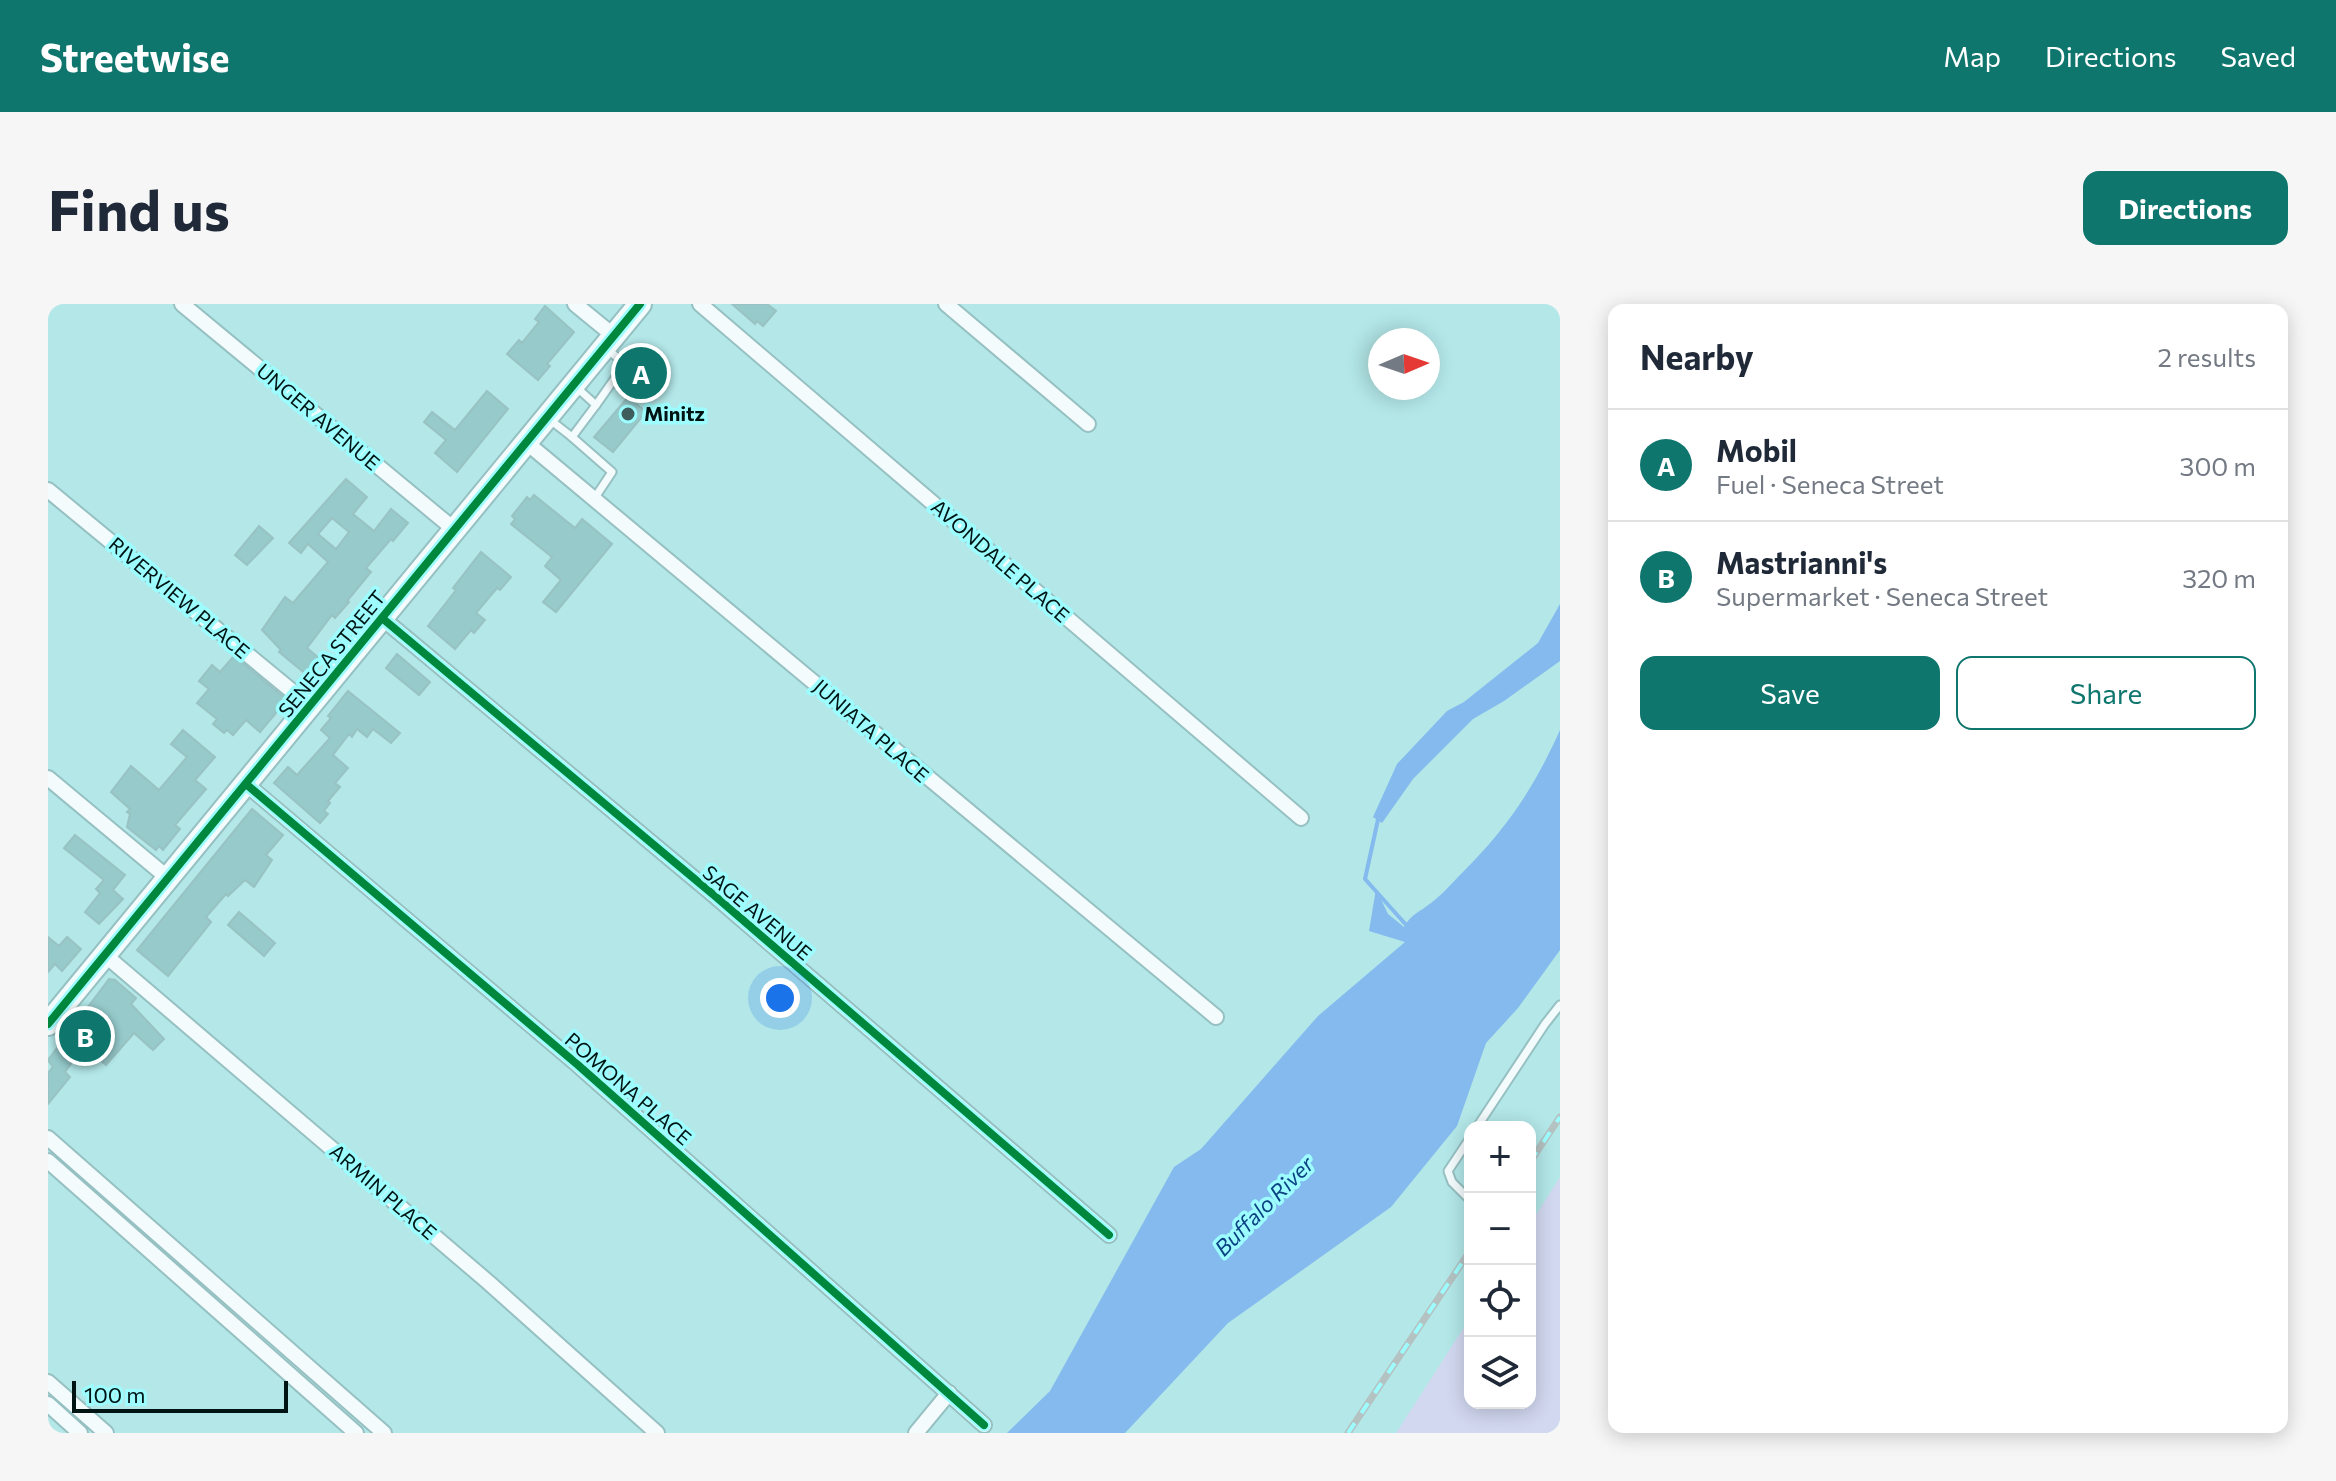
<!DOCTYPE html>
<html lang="en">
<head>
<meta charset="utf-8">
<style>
	body { margin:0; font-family:Commissioner,sans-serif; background:#f6f6f7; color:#1f2937 }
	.controls { position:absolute; right:24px; bottom:24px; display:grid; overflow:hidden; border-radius:16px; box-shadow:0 4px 20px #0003 }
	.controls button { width:72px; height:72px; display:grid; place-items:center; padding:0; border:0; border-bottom:2px solid #e0e1e3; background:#fff; color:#1f2937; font:40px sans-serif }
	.compass { position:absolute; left:1320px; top:24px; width:72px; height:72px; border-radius:50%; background:#fff; box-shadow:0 4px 20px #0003; rotate:88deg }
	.scale { position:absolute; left:24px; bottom:20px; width:216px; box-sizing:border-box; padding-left:8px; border:4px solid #011414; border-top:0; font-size:22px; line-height:28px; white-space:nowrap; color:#011414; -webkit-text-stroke:6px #9dfdfe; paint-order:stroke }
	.you { position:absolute; left:732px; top:694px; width:28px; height:28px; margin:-20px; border:6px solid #fff; border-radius:50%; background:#1a73e8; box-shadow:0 0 0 12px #1a73e833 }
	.badge { display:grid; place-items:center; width:52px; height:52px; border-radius:50%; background:#0f766e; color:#fff; font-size:26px; font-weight:700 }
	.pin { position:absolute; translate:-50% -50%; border:4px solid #fff; box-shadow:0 2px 8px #0006 }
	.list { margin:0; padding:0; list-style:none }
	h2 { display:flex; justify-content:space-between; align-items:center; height:104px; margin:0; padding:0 32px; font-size:34px }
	h2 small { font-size:26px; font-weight:400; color:#747a83 }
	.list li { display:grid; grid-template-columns:52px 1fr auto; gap:24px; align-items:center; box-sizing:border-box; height:112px; padding:0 32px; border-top:2px solid #e0e1e3 }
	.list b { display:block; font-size:30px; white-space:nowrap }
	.list p { margin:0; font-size:26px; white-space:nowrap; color:#747a83 }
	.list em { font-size:26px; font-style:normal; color:#747a83 }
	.actions { display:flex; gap:16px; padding:24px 32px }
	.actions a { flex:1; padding:18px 0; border:2px solid #0f766e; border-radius:16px; text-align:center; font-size:28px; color:#0f766e }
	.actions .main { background:#0f766e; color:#fff }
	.icon { flex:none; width:44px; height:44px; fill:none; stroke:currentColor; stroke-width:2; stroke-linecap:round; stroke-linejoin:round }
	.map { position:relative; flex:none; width:1512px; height:1129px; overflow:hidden; border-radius:16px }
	header { display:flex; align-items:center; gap:48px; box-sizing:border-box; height:112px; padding:0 40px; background:#0f766e; color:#fff }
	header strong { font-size:38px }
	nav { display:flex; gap:44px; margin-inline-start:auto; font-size:28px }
	.intro { display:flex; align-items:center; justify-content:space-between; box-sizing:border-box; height:192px; padding:0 48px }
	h1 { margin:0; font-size:56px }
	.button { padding:20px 36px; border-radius:16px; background:#0f766e; color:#fff; font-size:28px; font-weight:700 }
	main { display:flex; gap:48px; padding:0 48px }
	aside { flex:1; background:#fff; border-radius:16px; box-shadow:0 4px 20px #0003 }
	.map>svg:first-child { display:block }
</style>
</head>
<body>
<header>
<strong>Streetwise</strong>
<nav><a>Map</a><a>Directions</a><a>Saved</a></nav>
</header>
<div class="intro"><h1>Find us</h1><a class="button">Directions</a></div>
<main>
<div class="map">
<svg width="1512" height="1129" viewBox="0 0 1512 1129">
	<rect width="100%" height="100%" fill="#b3e7e8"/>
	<polygon fill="#d2d8f0" points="1512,873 1512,1129 1348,1129 1422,1014 1422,1099 1482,1099 1482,920"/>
	<g fill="#84baee">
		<polygon points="1512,300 1512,357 1456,397 1425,415 1365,475 1334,519 1325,513 1349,460 1399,407 1416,398 1490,339"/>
		<path d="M1512,426v220l-42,58 -32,35 -29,83 -66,81 -163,116 -103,110h-118l43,-42 124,-224 27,-18 117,-133 87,-74 -36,-11 7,-42 12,25 16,13c7,-13 16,-15 27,-24 11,-8 21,-20 31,-30 45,-45 72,-85 98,-143z"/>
	</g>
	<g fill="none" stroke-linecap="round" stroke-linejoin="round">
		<polyline stroke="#84baee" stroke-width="4" points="1331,511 1317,575 1360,623"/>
	</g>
	<g fill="#96cacb" stroke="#99c2c3" stroke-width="2" fill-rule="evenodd">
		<polygon points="684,0 719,0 728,7 715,22 709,17 707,20"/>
		<polygon points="497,2 526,28 499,60 502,62 490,76 459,50 471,36 474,39 491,18 487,15"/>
		<polygon points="600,46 613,56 582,94 570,84"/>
		<polygon points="439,87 460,105 409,168 387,149 398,136 376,118 384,108 407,126"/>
		<polygon points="580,93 598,108 565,148 546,133"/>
		<path d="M298,175l21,18 -14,17 21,17 17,-22 17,14 -15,18 -2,-2 -25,29 5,4 -24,29 2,1 -14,16 -3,-3 -25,33 13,11 -13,16 -28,-23 2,-2 -19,-20 23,-33 8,6 35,-41 -20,-18 -7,9 -12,-10zM284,214l17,14 -13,17 -18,-15z"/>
		<polygon points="486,191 527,224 534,215 564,240 508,308 495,298 513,276 497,262 504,253 463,220 467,215 464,212 479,193 482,196"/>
		<polygon points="211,222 225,234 199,261 187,251"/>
		<polygon points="433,248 463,273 452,286 449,284 428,309 437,316 426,329 423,326 407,345 380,322 408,286 405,284"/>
		<polygon points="349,350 382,378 371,391 338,364"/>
		<polygon points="186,352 239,396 212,428 198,416 185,431 179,426 176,429 165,420 169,415 149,399 161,385 151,377 164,361 172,368"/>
		<polygon points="300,387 352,429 343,439 325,425 319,433 309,425 304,433 301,430 285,451 300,464 287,479 292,483 280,497 282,499 276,507 280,510 272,519 226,479 240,463 249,471 282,434 273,426 283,414 280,412"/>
		<polygon points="135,426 167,453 147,476 158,485 127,521 132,525 115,546 111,542 108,546 79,523 82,510 79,508 82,505 63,488 83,462 111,486 139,453 123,440"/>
		<polygon points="204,505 235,531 218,551 224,556 206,583 197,576 180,592 178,590 158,613 163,618 120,672 89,646"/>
		<polygon points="27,531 77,571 65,586 75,595 51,620 37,608 52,589 48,585 56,576 16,544"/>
		<polygon points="191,608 227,639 216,652 180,621"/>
		<polygon points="0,633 11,642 19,633 33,645 14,667 7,660 0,668"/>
		<polygon points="61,675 67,676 88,694 83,700 116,735 105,746 86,729 58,761 36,742 17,768 22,773 0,800 0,769 5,763 0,756"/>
	</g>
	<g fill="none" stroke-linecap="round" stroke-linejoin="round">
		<g stroke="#96c0c2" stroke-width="11">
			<g id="service">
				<polyline points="527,82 548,101 524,133 564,168 546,195"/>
				<polyline points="548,101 577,60 559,45"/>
				<polyline points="501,115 524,133"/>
				<polyline points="1429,823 1497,720 1512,701"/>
				<polyline points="1420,894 1404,878 1400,867 1422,834"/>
			</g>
		</g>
		<g stroke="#96c0c2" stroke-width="18">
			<g id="minor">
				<polyline points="134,0 407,226"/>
				<polyline points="527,0 566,32"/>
				<polyline points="652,0 1253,514"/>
				<polyline points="898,0 1040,120"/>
				<path d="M479,139c230,191 458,384 689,574"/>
				<polyline points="0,186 262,402"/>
				<polyline points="334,314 667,592 1061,931"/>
				<polyline points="0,474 120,574"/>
				<polyline points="198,480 530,761 936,1121"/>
				<polyline points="57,651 440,978 609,1129"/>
				<polyline points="0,834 336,1129"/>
				<polyline points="0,857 308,1129"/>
				<polyline points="0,1078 58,1129"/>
				<polyline points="0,1100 32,1129"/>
				<polyline points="868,1129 901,1089"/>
			</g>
		</g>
		<g stroke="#96c0c2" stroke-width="26">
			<polyline id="secondary" points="0,720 592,0"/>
		</g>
		<use href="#service" stroke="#f4fbfc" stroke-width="7"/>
		<use href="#minor" stroke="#f4fbfc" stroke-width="14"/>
		<use href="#secondary" stroke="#f4fbfc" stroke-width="22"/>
		<g stroke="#b5c2c2" stroke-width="7">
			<g id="rail">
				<polyline points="1482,858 1512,813"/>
				<polyline points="1300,1129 1422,947"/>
			</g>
		</g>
		<use href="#rail" stroke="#9dfdfe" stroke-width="4" stroke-dasharray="12" stroke-linecap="butt"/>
		<g stroke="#9dfdfe" stroke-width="13">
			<g id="cycleway">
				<polyline points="334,314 667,592 1061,931"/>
				<polyline points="198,480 530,761 936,1121"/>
				<polyline points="0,720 592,0"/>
			</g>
		</g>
		<use href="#cycleway" stroke="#00873e" stroke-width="8"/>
	</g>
	<circle fill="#3f5e5e" stroke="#9dfdfe" stroke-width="3" cx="580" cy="110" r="8"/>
	<g text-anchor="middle" stroke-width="7" stroke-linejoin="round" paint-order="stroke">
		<g font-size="20" font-weight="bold" fill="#011414" stroke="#9dfdfe" text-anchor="start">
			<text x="596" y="117">Minitz</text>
		</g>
		<g font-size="20" fill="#011414" stroke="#9dfdfe">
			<text transform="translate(270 113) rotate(40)" y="7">UNGER AVENUE</text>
			<text transform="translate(952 257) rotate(41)" y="7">AVONDALE PLACE</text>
			<text transform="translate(131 294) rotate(40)" y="7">RIVERVIEW PLACE</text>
			<text transform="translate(284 350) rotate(-51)" y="7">SENECA STREET</text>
			<text transform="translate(823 427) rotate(41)" y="7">JUNIATA PLACE</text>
			<text transform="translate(709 609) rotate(40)" y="7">SAGE AVENUE</text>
			<text transform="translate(580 785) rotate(41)" y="7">POMONA PLACE</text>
			<text transform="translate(335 888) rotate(41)" y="7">ARMIN PLACE</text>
		</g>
		<g font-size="22" font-style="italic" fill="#0c4283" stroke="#9dfdfe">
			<text transform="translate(1216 902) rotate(-45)" y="8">Buffalo River</text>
		</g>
	</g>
</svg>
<div class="controls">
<button>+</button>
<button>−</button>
<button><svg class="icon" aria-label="locate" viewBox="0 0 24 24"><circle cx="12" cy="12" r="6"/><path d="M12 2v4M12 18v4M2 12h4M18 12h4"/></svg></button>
<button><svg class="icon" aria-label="layers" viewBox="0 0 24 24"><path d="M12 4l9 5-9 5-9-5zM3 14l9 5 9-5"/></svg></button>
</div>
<svg class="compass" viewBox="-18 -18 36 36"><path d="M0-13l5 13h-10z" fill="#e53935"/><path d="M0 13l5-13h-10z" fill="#747a83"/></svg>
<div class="scale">100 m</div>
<div class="you"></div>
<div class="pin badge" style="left:593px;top:69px">A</div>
<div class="pin badge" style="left:37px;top:732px">B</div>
</div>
<aside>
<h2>Nearby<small>2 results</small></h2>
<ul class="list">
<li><span class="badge">A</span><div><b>Mobil</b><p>Fuel · Seneca Street</p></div><em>300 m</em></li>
<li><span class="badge">B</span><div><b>Mastrianni's</b><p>Supermarket · Seneca Street</p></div><em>320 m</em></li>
</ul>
<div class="actions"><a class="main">Save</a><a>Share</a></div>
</aside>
</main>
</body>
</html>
